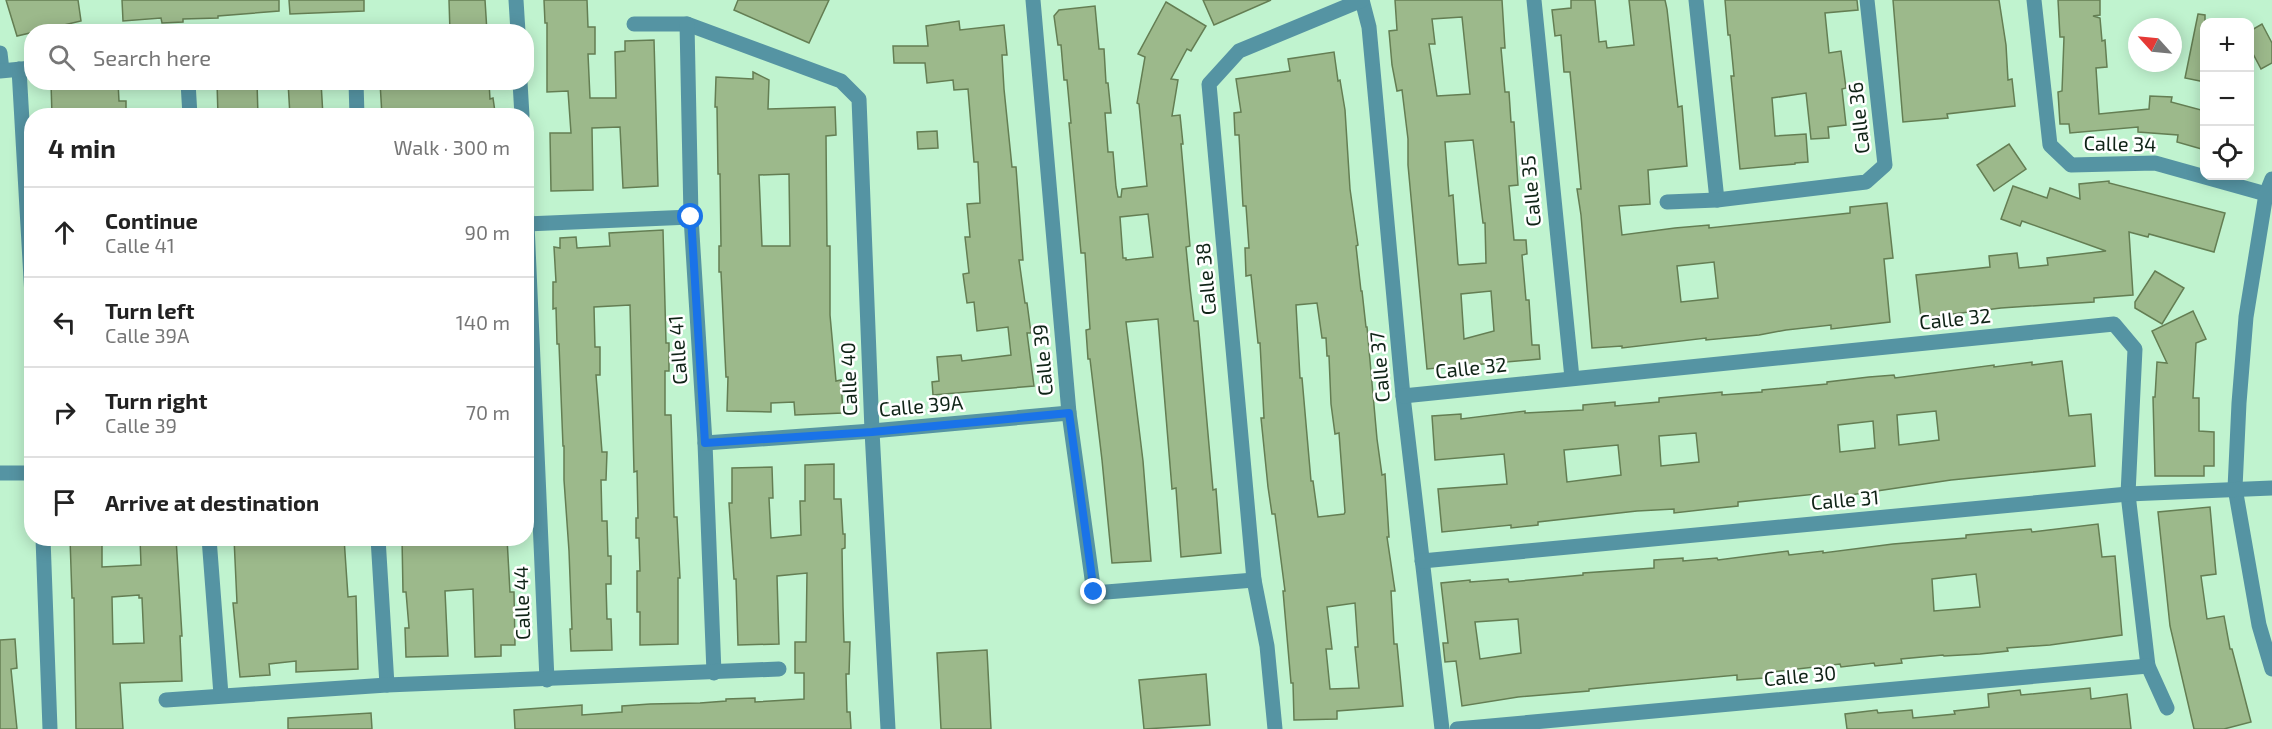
<!DOCTYPE html>
<html lang="en">
<head>
<meta charset="utf-8">
<style>
	body { margin:0; font-family:"Exo 2",sans-serif; background:#f6f6f6; color:#222 }
	.controls { position:absolute; right:18px; top:18px; display:grid; overflow:hidden; border-radius:12px; box-shadow:0 3px 15px #0003 }
	.controls button { width:54px; height:54px; display:grid; place-items:center; padding:0; border:0; border-bottom:2px solid #e0e0e0; background:#fff; color:#222; font:30px sans-serif }
	.compass { position:absolute; left:2128px; top:18px; width:54px; height:54px; border-radius:50%; background:#fff; box-shadow:0 3px 15px #0003; rotate:297deg }
	.stop { position:absolute; width:18px; height:18px; margin:-14px; border:4px solid #1a73e8; border-radius:50%; background:#fff }
	.stop.end { background:#1a73e8; border-color:#fff; box-shadow:0 2px 6px #0008 }
	.list { margin:0; padding:0; list-style:none }
	h2 { display:flex; justify-content:space-between; align-items:center; height:78px; margin:0; padding:0 24px; font-size:26px }
	h2 small { font-size:20px; font-weight:400; color:#767676 }
	.list li { display:grid; grid-template-columns:39px 1fr auto; gap:18px; align-items:center; box-sizing:border-box; height:90px; padding:0 24px; border-top:2px solid #e0e0e0 }
	.list b { display:block; font-size:22px; white-space:nowrap }
	.list p { margin:0; font-size:20px; white-space:nowrap; color:#767676 }
	.list em { font-size:20px; font-style:normal; color:#767676 }
	.icon { flex:none; width:33px; height:33px; fill:none; stroke:currentColor; stroke-width:2; stroke-linecap:round; stroke-linejoin:round }
	.map { position:relative; flex:none; width:2272px; height:729px; overflow:hidden }
	.search { position:absolute; background:#fff; box-shadow:0 3px 15px #0003; left:24px; top:24px; width:510px; height:66px; display:flex; align-items:center; gap:15px; box-sizing:border-box; padding:0 21px; border-radius:24px; color:#767676; font-size:22px }
	.panel { position:absolute; background:#fff; box-shadow:0 3px 15px #0003; left:24px; top:108px; width:510px; height:438px; border-radius:24px }
	.map>svg:first-child { display:block }
</style>
</head>
<body>
<div class="map">
<svg width="2272" height="729" viewBox="0 0 2272 729">
	<rect width="100%" height="100%" fill="#c0f3cf"/>
	<g fill="#9cb98b" stroke="#647e53" stroke-width="1.5" fill-rule="evenodd">
		<polygon points="6,0 78,0 81,21 17,36"/>
		<polygon points="122,0 279,0 279,11 218,16 218,18 183,19 183,22 162,23 161,18 123,21"/>
		<polygon points="289,0 364,0 364,11 290,14"/>
		<polygon points="449,0 485,0 487,32 450,32"/>
		<polygon points="544,0 587,0 588,27 595,27 595,54 588,54 590,98 616,98 615,52 625,51 625,41 654,40 658,186 623,188 620,127 592,128 593,190 551,191 550,133 571,133 568,91 547,92 547,23 545,23"/>
		<polygon points="738,0 829,0 809,43 734,10"/>
		<polygon points="1203,0 1271,0 1214,25"/>
		<path d="M1395,0h107l3,48h-4l4,44h4l2,30h3l4,63 -9,1 5,54h12l1,14 -5,1 4,45h3l3,45h7l1,14 -113,10 -19,-204v-26l-6,-49 -5,1 -5,-26 -3,-34 8,-1zM1462,17l8,77 -33,2 -8,-52h6l-3,-25zM1473,140l10,83h2l1,40 -27,2 -1,-1 -5,-69 -4,1 -4,-54zM1491,291l3,40 -30,8 -3,-45z"/>
		<path d="M1571,0h24l4,42 7,-1 1,7 27,-3 -5,-45h36l2,9 11,98 4,-1 5,60 -39,4 2,34 -31,2 3,29 53,-7 34,-3v3l141,-15v-6l37,-4 6,55 -9,1 6,63 -59,7v-4l-45,5 -27,5 -53,5v-2l-84,10v-2l-30,2 -11,-133 -4,-26h4l-11,-117h-6l-3,-37 -6,1 -3,-26 19,-2zM1714,262l4,36 -37,4 -4,-36z"/>
		<polygon points="1725,0 1857,0 1858,10 1825,13 1829,53 1841,51 1846,88 1842,89 1846,125 1828,127 1829,138 1811,139 1806,93 1772,98 1775,136 1806,134 1808,162 1795,163 1795,164 1740,169 1731,76 1734,76 1730,35 1728,35"/>
		<polygon points="1893,0 1999,0 2006,45 2008,80 2012,79 2015,106 1947,114 1948,118 1903,122"/>
		<polygon points="2058,0 2100,0 2100,15 2093,16 2100,18 2102,41 2105,40 2107,67 2096,68 2099,114 2149,109 2150,96 2172,97 2171,102 2205,111 2205,150 2177,142 2178,135 2138,132 2138,127 2070,133 2069,124 2060,124 2058,92 2062,91 2064,37 2060,37"/>
		<path d="M1166,2l40,24 -15,25 -4,-2 -16,30 7,1 -6,36 8,-1 3,29h-2l9,102 -4,1 4,41 4,33h4l15,169 3,-1 5,64 -40,4 -5,-69 -4,1 -14,-170 -32,3 17,139 8,100 -39,2 -10,-103 -12,-101h-2l-2,-29 4,-1 -5,-76h-4l-12,-130h2l-4,-43h-3l-3,-35h-3l-4,-29 5,-6 36,-4 4,43h5l2,34h2l3,30h-6l3,39h5l3,35 2,10h3l1,-8 25,-3 -8,-82 -2,-1 8,-46 -7,-3zM1148,214l5,43 -27,3v-2h-3l-3,-41z"/>
		<polygon points="2198,14 2205,15 2205,82 2185,78"/>
		<polygon points="959,21 960,30 1004,25 1007,55 1002,55 1004,89 1012,167 1016,167 1023,260 1019,260 1025,303 1027,303 1031,333 1027,333 1034,386 933,395 932,382 939,381 937,357 961,355 962,361 1011,355 1008,327 977,331 974,302 967,303 963,274 969,273 965,237 970,237 967,204 980,203 978,162 974,162 968,89 954,90 953,80 927,83 925,63 894,63 893,46 928,46 926,26"/>
		<polygon points="2262,24 2272,43 2272,63 2261,69 2250,48 2250,31"/>
		<path d="M1334,52l4,29 2,-1 5,30 5,79 8,56 -2,1 5,45h1l4,36h1l10,112 5,36 3,-1 4,63h-2l8,54h-4l3,53h3l6,62 -66,5v8l-43,1 -1,-37h-2l-8,-92h2l-10,-77h-3l-4,-27 -7,-69h3l-4,-75h-2l-7,-68 -5,1 -1,-28h4l-3,-42h-3l-4,-71h-4l-1,-22 7,-1 -5,-33 54,-8 -2,-12zM1317,303l5,35h4l1,18h2l2,48 4,30 4,-1 6,79 -1,2 -26,3 -5,-36h-2l-9,-103h-2l-4,-73zM1355,603l3,44h-3l4,41 -29,1 -4,-40h6l-5,-42z"/>
		<path d="M753,72l16,8 -1,29 67,-2 1,28 -10,1 1,110h3v69l6,66 5,-1 2,33 -48,2 -1,-13 -23,1v9l-44,-1 1,-34h-2l-5,-105h-2v-26h2l-1,-72h-2l-1,-67h-2l1,-30 37,2zM789,174l1,72h-28l-3,-71z"/>
		<polygon points="118,82 119,101 126,101 126,116 52,116 51,83"/>
		<polygon points="217,82 257,82 258,116 218,116"/>
		<polygon points="288,82 321,82 323,116 290,116"/>
		<polygon points="380,82 489,82 490,99 493,98 495,112 484,113 484,116 382,116"/>
		<polygon points="937,131 938,148 918,149 917,132"/>
		<polygon points="2009,144 2026,169 1994,191 1977,165"/>
		<polygon points="2109,181 2109,183 2225,213 2214,252 2149,234 2148,237 2129,232 2133,295 2094,298 2094,302 2001,308 1921,318 1916,275 1990,267 1989,256 2017,253 2019,268 2048,265 2047,258 2106,251 2022,221 2020,226 2001,219 2013,186 2047,198 2050,188 2080,199 2079,184"/>
		<polygon points="663,230 666,343 669,343 669,371 665,371 665,415 671,415 674,517 677,517 680,578 678,578 678,644 640,645 640,612 637,612 637,571 640,571 639,538 636,538 636,518 638,518 637,471 634,472 630,305 594,307 595,347 600,347 600,375 596,375 602,452 607,452 606,480 601,480 602,521 607,521 608,556 611,556 611,584 606,584 607,619 611,619 612,650 571,651 570,629 572,629 569,551 564,480 564,446 563,446 559,344 557,344 556,308 553,309 553,282 556,282 554,247 560,248 560,238 576,237 577,248 610,246 609,233"/>
		<polygon points="2155,271 2184,288 2162,324 2135,308 2135,302"/>
		<polygon points="2193,311 2206,339 2196,343 2193,398 2199,398 2199,431 2214,432 2214,466 2204,466 2204,476 2155,476 2153,397 2155,397 2157,362 2167,363 2152,331"/>
		<path d="M2062,361l7,55 22,-2 4,52 -144,14 -108,16 -27,2v-4l-78,8v4l-29,3 -35,4v-4l-37,2 -99,11v3l-27,3v-3l-69,7 -4,-43 69,-5 -3,-30 -69,6 -3,-44 29,-2v5l64,-8v2l58,-3v-5l32,-3v4l44,-4v-4l63,-6v3l40,-3v-2l65,-6v-2l42,-5 25,-2 1,3 99,-13v2l38,-5v3zM1936,411l3,29 -40,5 -2,-30zM1873,421l2,27 -35,4 -2,-27zM1696,433l3,29 -38,4 -2,-30zM1618,445l3,30 -54,7 -3,-32z"/>
		<polygon points="834,464 834,499 841,499 843,534 845,534 845,548 842,549 843,607 844,642 850,642 849,674 846,674 847,712 850,712 851,729 515,729 514,710 582,705 582,715 622,712 622,706 650,704 700,703 726,701 726,699 755,698 755,702 804,699 804,673 795,673 795,642 806,642 807,573 777,576 779,644 738,645 736,579 734,579 729,503 732,503 732,468 772,467 773,498 769,498 771,538 801,535 800,501 805,501 805,465"/>
		<polygon points="2210,507 2216,574 2201,576 2207,619 2224,616 2230,649 2232,649 2251,722 2224,729 2194,729 2170,626 2158,512"/>
		<path d="M2098,524l4,33 13,-1 7,79 -72,10 -43,3 1,3 -28,3 -36,2 -1,-1 -42,4 1,4 -27,3 -1,-3 -33,4 -1,-3 -76,9v5l-27,2v-5l-108,10 -40,4v2l-71,6 -56,9 -6,-45 -11,1 -2,-19h5l-7,-60 29,-3v2l38,-3 1,3 74,-7v-2l71,-5v-8l29,-2v3l34,-3 1,2 70,-9 1,4 34,-4v2l70,-9 73,-6v-3l65,-6 1,3zM1976,574l4,33 -46,4 -2,-32zM1518,619l3,34 -41,6 -5,-37z"/>
		<path d="M70,538h32v29l39,-2 -1,-27h36l6,98h-2l2,45 -62,2 3,46h-47l-2,-131h-2zM139,595v3h3l2,45 -31,1 -1,-47z"/>
		<polygon points="234,538 344,538 348,597 356,596 358,669 296,672 296,661 269,664 270,675 240,677 233,603 237,603"/>
		<polygon points="402,538 507,538 510,592 514,592 515,645 501,645 501,656 475,657 473,589 445,591 448,656 406,657 405,628 409,628 406,592 403,592"/>
		<polygon points="15,639 17,668 11,669 17,729 0,729 0,640"/>
		<polygon points="987,650 991,729 941,729 937,653"/>
		<polygon points="1206,674 1210,725 1144,729 1139,680"/>
		<polygon points="2090,688 2091,699 2127,694 2131,729 1847,729 1845,714 1877,710 1878,713 1912,710 1913,718 1955,714 1954,711 1989,707 1988,694 2020,690 2021,695"/>
		<polygon points="371,713 372,729 288,729 288,718"/>
	</g>
	<g fill="none" stroke-linecap="round" stroke-linejoin="round">
		<g stroke="#5594a3" stroke-width="15">
			<polyline points="516,0 518,32"/>
			<polyline points="1033,0 1069,413 1094,593 1254,580"/>
			<polyline points="1362,0 1369,27 1403,396 1442,729"/>
			<polyline points="1534,0 1572,378"/>
			<polyline points="1696,0 1717,200"/>
			<polyline points="2034,0 2050,145 2071,165 2155,163 2266,194"/>
			<polyline points="634,24 687,24 841,81 859,99 872,431 888,729"/>
			<polyline points="687,24 691,217 705,443 714,673"/>
			<polyline points="0,53 2,70"/>
			<polyline points="19,69 32,296"/>
			<polyline points="0,71 32,68"/>
			<polyline points="188,82 190,116"/>
			<polyline points="356,82 357,116"/>
			<polyline points="520,82 522,116"/>
			<polyline points="2272,179 2266,194 2246,317 2239,403 2235,488 2259,625 2272,669"/>
			<polyline points="526,201 547,680"/>
			<polyline points="1667,202 1717,200 1866,182 1885,165 1867,0"/>
			<polyline points="526,224 691,217"/>
			<polyline points="1403,396 2114,324 2135,349 2128,494 2148,666 2167,708"/>
			<polyline points="705,443 872,431 1069,413"/>
			<polyline points="0,473 32,473"/>
			<polyline points="43,538 50,729"/>
			<polyline points="209,538 221,695"/>
			<polyline points="378,538 387,685"/>
			<polyline points="1422,561 2128,494 2272,488"/>
			<polyline points="166,700 387,685 779,669"/>
			<polyline points="1275,729 1267,646 1254,580 1209,84 1239,51 1362,0"/>
			<polyline points="1457,729 2148,666"/>
		</g>
	</g>
	<g fill="none" stroke-linecap="round" stroke-linejoin="round">
		<polyline stroke="#1a73e8" stroke-width="8" points="691,217 705,443 872,432 1069,413 1094,592"/>
	</g>
	<g text-anchor="middle" stroke-width="5" stroke-linejoin="round" paint-order="stroke">
		<g font-size="20" fill="#0f2316" stroke="#fff">
			<text transform="translate(1859 118) rotate(-96)" y="7">Calle 36</text>
			<text transform="translate(2120 144) rotate(1)" y="7">Calle 34</text>
			<text transform="translate(1531 191) rotate(-95)" y="7">Calle 35</text>
			<text transform="translate(1206 279) rotate(-95)" y="7">Calle 38</text>
			<text transform="translate(1955 319) rotate(-6)" y="7">Calle 32</text>
			<text transform="translate(678 350) rotate(-94)" y="7">Calle 41</text>
			<text transform="translate(1043 360) rotate(-95)" y="7">Calle 39</text>
			<text transform="translate(1380 367) rotate(-95)" y="7">Calle 37</text>
			<text transform="translate(1471 368) rotate(-6)" y="7">Calle 32</text>
			<text transform="translate(849 379) rotate(-92)" y="7">Calle 40</text>
			<text transform="translate(921 406) rotate(-5)" y="7">Calle 39A</text>
			<text transform="translate(1845 500) rotate(-5)" y="7">Calle 31</text>
			<text transform="translate(522 603) rotate(-92)" y="7">Calle 44</text>
			<text transform="translate(1800 676) rotate(-5)" y="7">Calle 30</text>
		</g>
	</g>
</svg>
<div class="controls">
<button>+</button>
<button>−</button>
<button><svg class="icon" aria-label="locate" viewBox="0 0 24 24"><circle cx="12" cy="12" r="6"/><path d="M12 2v4M12 18v4M2 12h4M18 12h4"/></svg></button>
</div>
<svg class="compass" viewBox="-18 -18 36 36"><path d="M0-13l5 13h-10z" fill="#e53935"/><path d="M0 13l5-13h-10z" fill="#767676"/></svg>
<div class="stop" style="left:691px;top:217px"></div>
<div class="stop end" style="left:1094px;top:592px"></div>
<div class="search"><svg class="icon" aria-label="search" viewBox="0 0 24 24"><circle cx="10" cy="10" r="6"/><path d="M15 15l6 6"/></svg>Search here</div>
<section class="panel">
<h2>4 min<small>Walk · 300 m</small></h2>
<ul class="list">
<li><svg class="icon" aria-label="ahead" viewBox="0 0 24 24"><path d="M12 20V5M6 11l6-6 6 6"/></svg><div><b>Continue</b><p>Calle 41</p></div><em>90 m</em></li>
<li><svg class="icon" aria-label="left" viewBox="0 0 24 24"><path d="M17 20v-9H6M10 6l-5 5 5 5"/></svg><div><b>Turn left</b><p>Calle 39A</p></div><em>140 m</em></li>
<li><svg class="icon" aria-label="right" viewBox="0 0 24 24"><path d="M7 20v-9h11M14 6l5 5-5 5"/></svg><div><b>Turn right</b><p>Calle 39</p></div><em>70 m</em></li>
<li><svg class="icon" aria-label="arrive" viewBox="0 0 24 24"><path d="M6 21V4h12l-3 4 3 4H6"/></svg><div><b>Arrive at destination</b></div></li>
</ul>
</section>
</div>
</body>
</html>
